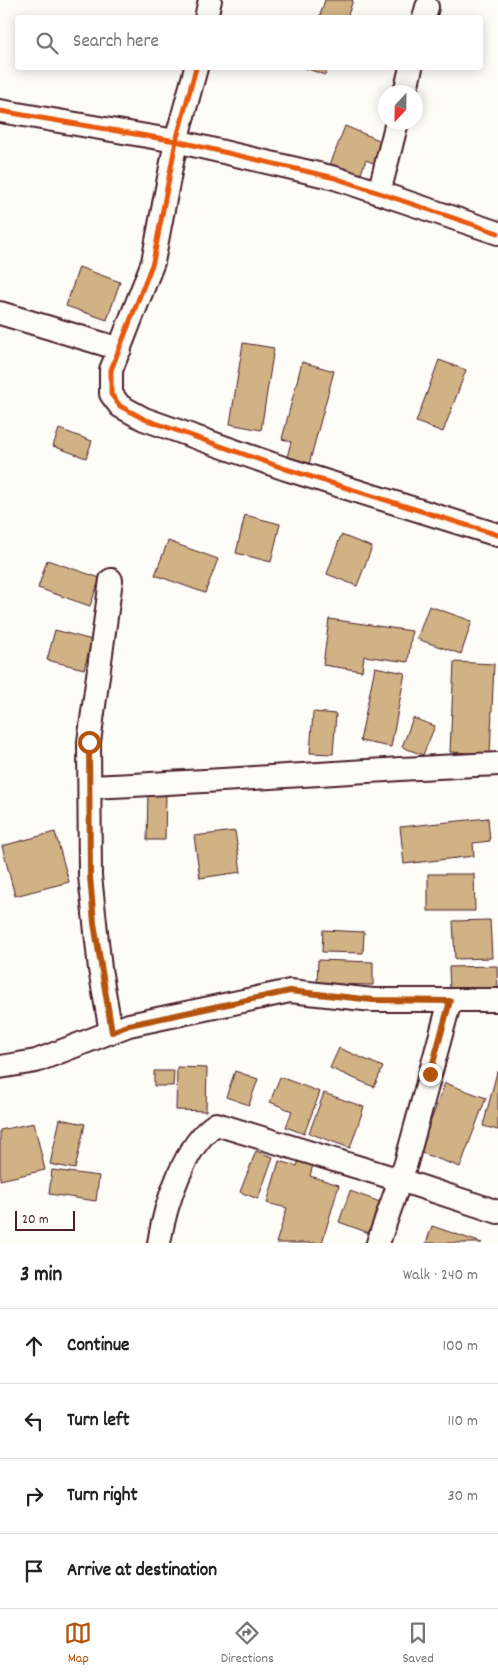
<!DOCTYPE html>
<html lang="en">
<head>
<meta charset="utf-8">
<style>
	body { margin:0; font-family:Dekko,sans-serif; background:#f6f6f6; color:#222 }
	.compass { position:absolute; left:378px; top:85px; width:45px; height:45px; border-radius:50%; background:#fff; box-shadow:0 2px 12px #0003; rotate:202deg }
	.scale { position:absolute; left:15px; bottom:12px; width:60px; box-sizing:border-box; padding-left:5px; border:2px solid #4a1f2b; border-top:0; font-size:14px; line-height:18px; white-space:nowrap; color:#4a1f2b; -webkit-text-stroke:4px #fdfcf7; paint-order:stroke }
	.stop { position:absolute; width:15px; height:15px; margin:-11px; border:4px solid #b45309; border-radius:50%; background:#fff }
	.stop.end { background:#b45309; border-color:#fff; box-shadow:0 1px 5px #0008 }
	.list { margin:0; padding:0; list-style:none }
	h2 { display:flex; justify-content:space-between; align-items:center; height:65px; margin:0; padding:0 20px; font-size:21px }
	h2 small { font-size:16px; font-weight:400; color:#767676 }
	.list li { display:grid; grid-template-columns:32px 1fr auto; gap:15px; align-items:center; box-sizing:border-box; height:75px; padding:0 20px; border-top:1px solid #e0e0e0 }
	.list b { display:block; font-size:19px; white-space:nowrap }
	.list em { font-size:16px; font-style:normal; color:#767676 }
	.icon { flex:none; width:28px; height:28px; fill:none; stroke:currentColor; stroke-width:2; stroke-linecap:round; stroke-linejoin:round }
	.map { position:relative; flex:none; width:498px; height:1243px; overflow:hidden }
	.search { position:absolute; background:#fff; box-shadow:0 2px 12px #0003; left:15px; right:15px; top:15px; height:55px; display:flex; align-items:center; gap:12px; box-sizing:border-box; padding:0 18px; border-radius:5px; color:#767676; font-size:19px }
	.sheet { height:365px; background:#fff }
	nav { display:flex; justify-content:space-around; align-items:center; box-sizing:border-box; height:70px; border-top:1px solid #e0e0e0; background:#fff; font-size:14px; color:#767676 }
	nav a { display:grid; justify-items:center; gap:2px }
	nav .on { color:#b45309 }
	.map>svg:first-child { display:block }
</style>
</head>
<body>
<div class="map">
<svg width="498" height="1243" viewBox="0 0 498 1243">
	<rect width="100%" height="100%" fill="#fdfcf7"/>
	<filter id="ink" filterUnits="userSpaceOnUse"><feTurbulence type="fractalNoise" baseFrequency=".02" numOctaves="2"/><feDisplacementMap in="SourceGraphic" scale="10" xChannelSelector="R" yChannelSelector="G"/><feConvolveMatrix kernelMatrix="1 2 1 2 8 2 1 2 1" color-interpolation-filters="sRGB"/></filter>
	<g filter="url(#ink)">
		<g fill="#d0b284" stroke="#4a1f2b">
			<polygon points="325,0 353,0 347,18 319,18"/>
			<polygon points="305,68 328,68 325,75"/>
			<polygon points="345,126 384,142 375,164 366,160 360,176 330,165"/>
			<polygon points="79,267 120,282 107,320 66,306"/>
			<polygon points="243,343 274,348 261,430 230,424"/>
			<polygon points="439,360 466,370 443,432 416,422"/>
			<polygon points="302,362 334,371 308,468 286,461 291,442 282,439"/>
			<polygon points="59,429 92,441 86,458 53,446"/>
			<polygon points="245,515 280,524 271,562 236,553"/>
			<polygon points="341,535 372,547 357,586 327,574"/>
			<polygon points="168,541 218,559 205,593 155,575"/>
			<polygon points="47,560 100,578 90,606 38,588"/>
			<polygon points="429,606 472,621 461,654 417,639"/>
			<polygon points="329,619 412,631 408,662 364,656 362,671 323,665"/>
			<polygon points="55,630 92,640 84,669 47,660"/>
			<polygon points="454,662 494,664 490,754 450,752"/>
			<polygon points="375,667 405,673 391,747 360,741"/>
			<polygon points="313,712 336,714 333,754 310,753"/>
			<polygon points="413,718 435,726 423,755 402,747"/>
			<polygon points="148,791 166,792 165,840 147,840"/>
			<polygon points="488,818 490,841 473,843 474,856 404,864 400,827"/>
			<polygon points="235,831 241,872 200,878 194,836"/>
			<polygon points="55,832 69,882 15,896 2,846"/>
			<polygon points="428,874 474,874 475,911 428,911"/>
			<polygon points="490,920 492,958 455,959 453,921"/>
			<polygon points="323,930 364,932 363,953 322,952"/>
			<polygon points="318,960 373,962 373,985 317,984"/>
			<polygon points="497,966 498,990 450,992 449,967"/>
			<polygon points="339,1048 383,1067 374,1087 330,1068"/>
			<polygon points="177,1067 207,1068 206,1111 176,1110"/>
			<polygon points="154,1071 174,1071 173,1086 154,1086"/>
			<polygon points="235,1071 258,1079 249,1105 226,1097"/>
			<polygon points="497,1072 498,1072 498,1130 483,1126"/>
			<polygon points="280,1077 320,1092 304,1134 286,1127 292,1111 270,1102"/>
			<polygon points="445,1083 486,1098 460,1167 419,1152"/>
			<polygon points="324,1093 364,1107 350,1148 309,1133"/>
			<polygon points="60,1119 85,1124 75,1169 50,1164"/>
			<polygon points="34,1123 45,1170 0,1180 0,1130"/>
			<polygon points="256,1151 273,1157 258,1199 240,1192"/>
			<polygon points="300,1157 314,1161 310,1176 339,1185 322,1243 276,1243 287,1208 267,1203 279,1161 297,1166"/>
			<polygon points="52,1170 99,1176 96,1201 49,1194"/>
			<polygon points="350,1191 380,1202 369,1233 339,1222"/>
			<polygon points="432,1226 482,1243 426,1243"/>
		</g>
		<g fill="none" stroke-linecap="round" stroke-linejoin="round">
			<g stroke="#4a1f2b" stroke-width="26">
				<g id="street">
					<polyline points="206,18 210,0"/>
					<polyline points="424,18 427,7"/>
					<polyline points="196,68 176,141 153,262 111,370 111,394 120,406 144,419 286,469 498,535"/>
					<polyline points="405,92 411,68"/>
					<polyline points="0,111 176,141 335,178 498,233"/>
					<polyline points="379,193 397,122"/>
					<polyline points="0,313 120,349"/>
					<polyline points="111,580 89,742 90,876 100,969 111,1032"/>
					<path d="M90,787c136,-6 272,-17 408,-23"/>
					<polyline points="0,1067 36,1061 129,1025 290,991 373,1000 498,1000"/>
					<path d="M159,1243c6,-37 25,-98 57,-119l184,56 98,32"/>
					<polyline points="378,1243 406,1163 450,1001"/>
				</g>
			</g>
			<use href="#street" stroke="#fdfcf7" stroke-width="22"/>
			<g stroke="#fdfcf7" stroke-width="8">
				<g id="cycleway">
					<polyline points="196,68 176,141 153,262 111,370 111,394 120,406 144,419 286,469 498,535"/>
					<polyline points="0,111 176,141 335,178 498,233"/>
				</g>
			</g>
			<use href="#cycleway" stroke="#e8590c" stroke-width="5"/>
		</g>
	</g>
	<g fill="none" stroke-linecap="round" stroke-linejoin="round" filter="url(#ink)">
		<polyline stroke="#b45309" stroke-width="6" points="89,742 90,876 94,923 112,1032 129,1025 290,991 373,1000 450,1001 430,1074"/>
	</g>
</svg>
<svg class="compass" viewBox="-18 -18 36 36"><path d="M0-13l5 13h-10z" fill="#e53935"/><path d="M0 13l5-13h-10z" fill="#767676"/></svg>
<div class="scale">20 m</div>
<div class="stop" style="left:89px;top:742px"></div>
<div class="stop end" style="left:430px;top:1074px"></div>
<div class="search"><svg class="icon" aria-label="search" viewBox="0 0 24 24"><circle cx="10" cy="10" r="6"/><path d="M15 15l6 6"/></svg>Search here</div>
</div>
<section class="sheet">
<h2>3 min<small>Walk · 240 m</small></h2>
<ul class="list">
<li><svg class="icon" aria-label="ahead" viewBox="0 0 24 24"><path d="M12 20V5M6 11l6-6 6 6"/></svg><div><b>Continue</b></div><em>100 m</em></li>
<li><svg class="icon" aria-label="left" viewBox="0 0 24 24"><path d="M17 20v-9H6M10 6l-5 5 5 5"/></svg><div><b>Turn left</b></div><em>110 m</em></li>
<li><svg class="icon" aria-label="right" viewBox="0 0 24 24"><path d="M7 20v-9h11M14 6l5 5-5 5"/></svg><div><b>Turn right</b></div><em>30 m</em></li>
<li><svg class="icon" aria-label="arrive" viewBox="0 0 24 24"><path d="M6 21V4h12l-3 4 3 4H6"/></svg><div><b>Arrive at destination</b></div></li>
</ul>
</section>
<nav>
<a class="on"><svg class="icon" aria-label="map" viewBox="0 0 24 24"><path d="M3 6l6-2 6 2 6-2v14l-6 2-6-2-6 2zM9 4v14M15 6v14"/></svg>Map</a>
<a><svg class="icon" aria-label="directions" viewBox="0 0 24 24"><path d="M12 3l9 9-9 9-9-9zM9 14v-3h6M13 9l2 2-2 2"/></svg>Directions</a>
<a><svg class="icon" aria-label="saved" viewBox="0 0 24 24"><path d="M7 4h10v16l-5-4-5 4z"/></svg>Saved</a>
</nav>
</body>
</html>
